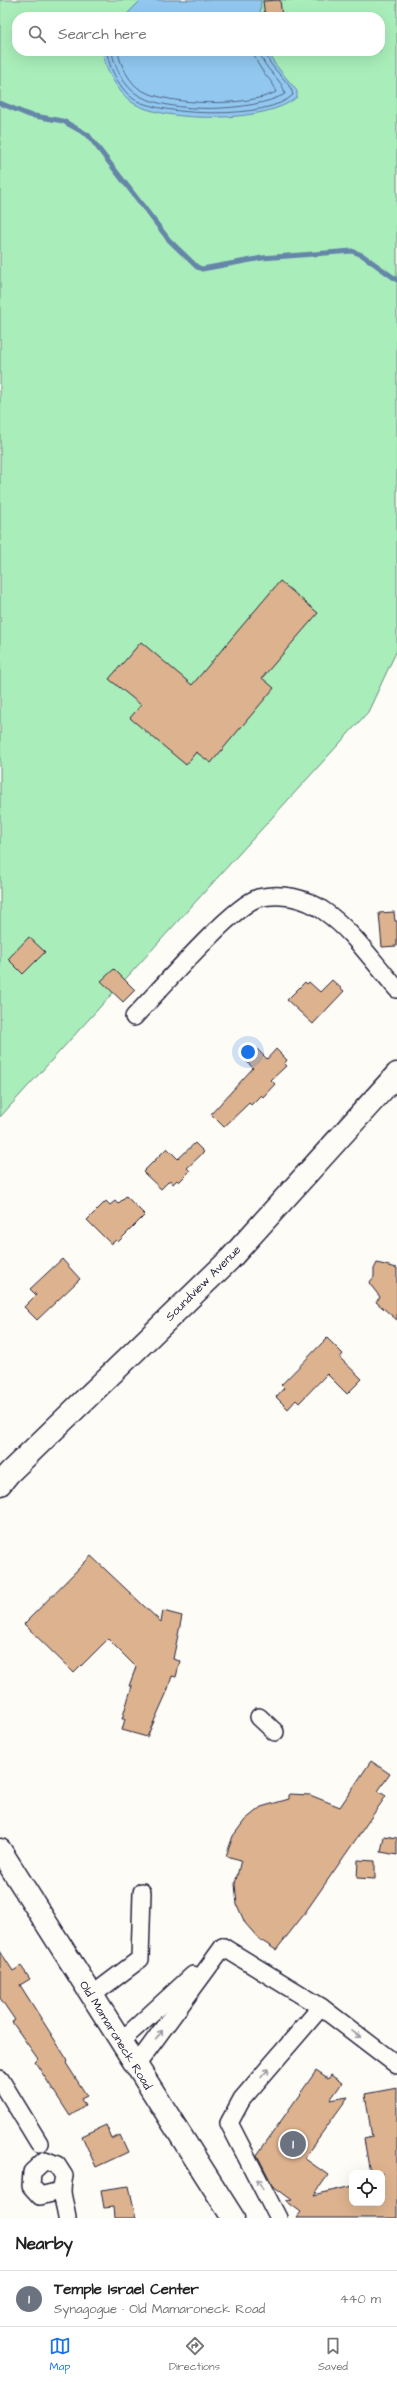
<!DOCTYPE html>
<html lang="en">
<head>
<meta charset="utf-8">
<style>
	body { margin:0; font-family:"Architects Daughter",sans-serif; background:#f6f6f6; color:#222 }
	.controls { position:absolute; right:12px; bottom:12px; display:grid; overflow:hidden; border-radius:8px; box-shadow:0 4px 16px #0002 }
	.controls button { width:36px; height:36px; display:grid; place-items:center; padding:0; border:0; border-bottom:1px solid #e0e0e0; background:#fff; color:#222; font:20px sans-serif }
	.you { position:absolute; left:248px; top:1052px; width:14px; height:14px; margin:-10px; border:3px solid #fff; border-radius:50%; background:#1a73e8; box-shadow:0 0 0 6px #1a73e833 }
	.badge { display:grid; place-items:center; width:26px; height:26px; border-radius:50%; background:#1a73e8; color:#fff; font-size:13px; font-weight:700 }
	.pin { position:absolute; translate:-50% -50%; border:2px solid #fff; box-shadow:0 1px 4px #0006 }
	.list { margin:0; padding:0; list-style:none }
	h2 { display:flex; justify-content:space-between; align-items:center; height:52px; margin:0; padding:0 16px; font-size:17px }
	h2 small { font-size:13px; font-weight:400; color:#767676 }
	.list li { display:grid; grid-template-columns:26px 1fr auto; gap:12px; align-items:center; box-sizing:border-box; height:56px; padding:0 16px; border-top:1px solid #e0e0e0 }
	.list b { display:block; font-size:15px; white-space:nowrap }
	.list p { margin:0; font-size:13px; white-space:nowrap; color:#767676 }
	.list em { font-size:13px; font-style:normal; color:#767676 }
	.icon { flex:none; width:22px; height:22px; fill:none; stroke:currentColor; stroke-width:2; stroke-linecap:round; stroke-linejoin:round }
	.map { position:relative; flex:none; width:397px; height:2218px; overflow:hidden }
	.search { position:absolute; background:#fff; box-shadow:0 4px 16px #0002; left:12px; right:12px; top:12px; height:44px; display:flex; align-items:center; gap:10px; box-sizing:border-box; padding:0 14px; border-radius:16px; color:#767676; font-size:15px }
	.sheet { height:108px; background:#fff }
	nav { display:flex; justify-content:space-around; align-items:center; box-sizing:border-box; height:56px; border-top:1px solid #e0e0e0; background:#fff; font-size:11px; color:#767676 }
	nav a { display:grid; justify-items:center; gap:2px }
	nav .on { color:#1a73e8 }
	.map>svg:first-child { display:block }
</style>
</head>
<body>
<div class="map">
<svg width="397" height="2218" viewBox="0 0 397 2218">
	<rect width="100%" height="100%" fill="#fdfcf7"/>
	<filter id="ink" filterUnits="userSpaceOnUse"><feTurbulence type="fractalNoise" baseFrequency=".025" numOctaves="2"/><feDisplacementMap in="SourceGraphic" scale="8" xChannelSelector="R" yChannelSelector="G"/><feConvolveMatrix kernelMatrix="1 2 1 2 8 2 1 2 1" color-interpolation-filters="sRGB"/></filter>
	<g filter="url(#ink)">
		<path fill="#a9eeba" stroke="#66887a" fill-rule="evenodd" d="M0,0h397v650l-29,62 -368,405zM17,17h363v34h-363z"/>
		<g fill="#92c8f0" stroke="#6586a8">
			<polygon points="141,0 261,0 260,17 124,17"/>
			<path d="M269,51l5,12 23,28v6c-28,26 -132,26 -164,6 -15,-10 -29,-35 -30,-51z"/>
		</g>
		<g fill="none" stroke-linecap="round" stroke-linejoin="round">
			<g stroke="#4f6483" stroke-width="1">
				<path d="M107,51c1,16 14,40 28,49 30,16 132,20 158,-5 -2,-15 -25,-26 -28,-44"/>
				<path d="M112,51c1,14 13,37 26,44 32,19 115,17 147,-1 -2,-16 -23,-24 -25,-43"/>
				<path d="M118,51c1,12 12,33 23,39 29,16 106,17 135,2 -1,-12 -21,-22 -22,-41"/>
			</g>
			<polyline stroke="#6586a8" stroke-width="5" points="0,103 29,115 63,121 88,135 169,240 197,267 202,269 262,258 352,251 362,255 397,280"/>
		</g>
		<g fill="#ddb28e" stroke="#22223b">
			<polygon points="280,0 282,17 265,17 263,1"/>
			<polygon points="280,581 318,613 262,678 274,688 211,763 196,752 186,765 130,718 141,705 109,679 141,642 192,685"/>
			<polygon points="394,912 395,921 397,921 397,946 382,947 379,913"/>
			<polygon points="29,937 45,952 23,974 8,959"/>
			<polygon points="114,969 135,990 123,1002 101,981"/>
			<polygon points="332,980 344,991 313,1024 287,1000 305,982 307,984 309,982 320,992"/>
			<polygon points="256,1048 267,1059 276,1049 287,1060 284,1064 286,1066 271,1080 275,1084 263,1097 261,1095 251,1105 249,1103 224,1127 211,1114 253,1068 244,1059"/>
			<polygon points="195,1143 204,1152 187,1168 190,1171 179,1182 177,1180 173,1184 170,1180 161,1189 143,1172 167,1148 178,1159"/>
			<polygon points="126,1196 145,1215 118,1242 116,1240 111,1244 87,1220 106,1201 110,1205 115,1201 118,1204"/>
			<polygon points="62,1259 80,1279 37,1320 24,1307 36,1295 30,1289"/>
			<polygon points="377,1263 397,1268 397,1320 376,1302 380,1297 369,1283 374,1277 374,1269"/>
			<polygon points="327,1338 343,1354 340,1358 362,1379 347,1394 327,1374 299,1403 296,1400 288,1409 276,1397 284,1388 281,1385"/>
			<polygon points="91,1556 161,1622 163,1611 182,1616 173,1659 180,1661 176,1677 172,1676 167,1692 147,1737 122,1730 125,1719 122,1719 132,1686 129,1686 136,1667 108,1639 74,1673 24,1624"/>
			<polygon points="371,1761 390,1774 378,1791 386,1796 302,1917 276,1950 259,1939 245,1923 237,1905 235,1884 241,1860 226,1856 233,1836 245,1820 261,1807 289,1799 289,1794 310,1795 340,1807"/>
			<polygon points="384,1836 397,1838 397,1855 381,1852"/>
			<polygon points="358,1860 375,1861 375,1879 357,1878"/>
			<polygon points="0,1951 13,1971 21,1966 30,1979 20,1985 68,2061 66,2063 87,2096 81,2099 85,2106 70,2116 35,2062 38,2059 12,2022 15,2020 0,1998"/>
			<polygon points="316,2071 328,2079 331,2075 342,2083 330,2100 348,2097 304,2158 328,2175 314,2195 352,2186 352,2203 382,2203 382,2173 370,2173 364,2139 372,2137 365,2094 397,2088 397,2218 296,2218 301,2212 286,2201 292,2200 273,2186 257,2155"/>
			<polygon points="106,2125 112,2139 120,2135 128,2152 96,2167 82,2136"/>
			<polygon points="129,2186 136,2218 114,2218 113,2207 104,2208 101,2190"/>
		</g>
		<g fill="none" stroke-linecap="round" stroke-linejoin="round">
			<g stroke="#22223b" stroke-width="20">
				<g id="street">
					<path d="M134,1017c23,-24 98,-111 124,-119 23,-6 48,0 66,13 29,20 50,52 73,78"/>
					<polyline points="259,1717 275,1732"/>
					<polyline points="223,1947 321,2007"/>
					<polyline points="91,1996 140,1959 142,1892"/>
					<polyline points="120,2042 193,1975"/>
					<polyline points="135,2067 223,1947"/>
					<polyline points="0,2079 39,2143"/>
					<path d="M60,2191l-20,5 -9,-10 1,-14 13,-12 12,5 7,11c-5,21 1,23 3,42"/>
					<polyline points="278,2218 229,2123 242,2099 321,2007 397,2065"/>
				</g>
			</g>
			<g stroke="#22223b" stroke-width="25">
				<g id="secondary">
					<polyline points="0,1484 9,1473 230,1259 397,1074"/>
					<polyline points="0,1850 233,2218"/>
				</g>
			</g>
			<use href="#street" stroke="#fdfcf7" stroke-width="17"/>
			<use href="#secondary" stroke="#fdfcf7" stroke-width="22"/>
		</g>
		<defs><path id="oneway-shaft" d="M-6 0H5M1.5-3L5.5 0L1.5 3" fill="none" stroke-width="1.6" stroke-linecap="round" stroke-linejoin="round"/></defs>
		<g stroke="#9a9aa2">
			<use href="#oneway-shaft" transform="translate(356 2034) rotate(37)"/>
			<use href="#oneway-shaft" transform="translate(159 2035) rotate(-54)"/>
			<use href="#oneway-shaft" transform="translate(265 2073) rotate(-49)"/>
			<use href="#oneway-shaft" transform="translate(260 2184) rotate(-118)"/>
		</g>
	</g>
	<g text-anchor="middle" stroke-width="3" stroke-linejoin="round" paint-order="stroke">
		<g font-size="12" fill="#22223b" stroke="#fdfcf7">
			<text transform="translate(203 1283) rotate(-45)" y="4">Soundview Avenue</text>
			<text transform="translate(116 2035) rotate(58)" y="4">Old Mamaroneck Road</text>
		</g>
	</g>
</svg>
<div class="controls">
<button><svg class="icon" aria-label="locate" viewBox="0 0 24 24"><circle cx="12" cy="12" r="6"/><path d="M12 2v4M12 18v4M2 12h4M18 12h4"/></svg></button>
</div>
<div class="you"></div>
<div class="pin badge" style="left:293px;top:2144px;background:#6b7280">1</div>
<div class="search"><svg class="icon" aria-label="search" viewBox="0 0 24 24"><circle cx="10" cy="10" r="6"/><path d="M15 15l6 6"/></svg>Search here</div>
</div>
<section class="sheet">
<h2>Nearby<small></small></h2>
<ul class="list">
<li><span class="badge" style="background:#6b7280">1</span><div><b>Temple Israel Center</b><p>Synagogue · Old Mamaroneck Road</p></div><em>440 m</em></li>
</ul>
</section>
<nav>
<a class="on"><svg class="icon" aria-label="map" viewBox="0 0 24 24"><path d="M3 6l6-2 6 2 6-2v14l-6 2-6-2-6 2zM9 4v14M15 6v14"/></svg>Map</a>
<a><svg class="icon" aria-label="directions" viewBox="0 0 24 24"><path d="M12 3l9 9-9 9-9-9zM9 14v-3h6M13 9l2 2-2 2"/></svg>Directions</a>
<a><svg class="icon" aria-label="saved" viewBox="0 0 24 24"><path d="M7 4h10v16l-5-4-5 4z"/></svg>Saved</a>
</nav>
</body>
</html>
